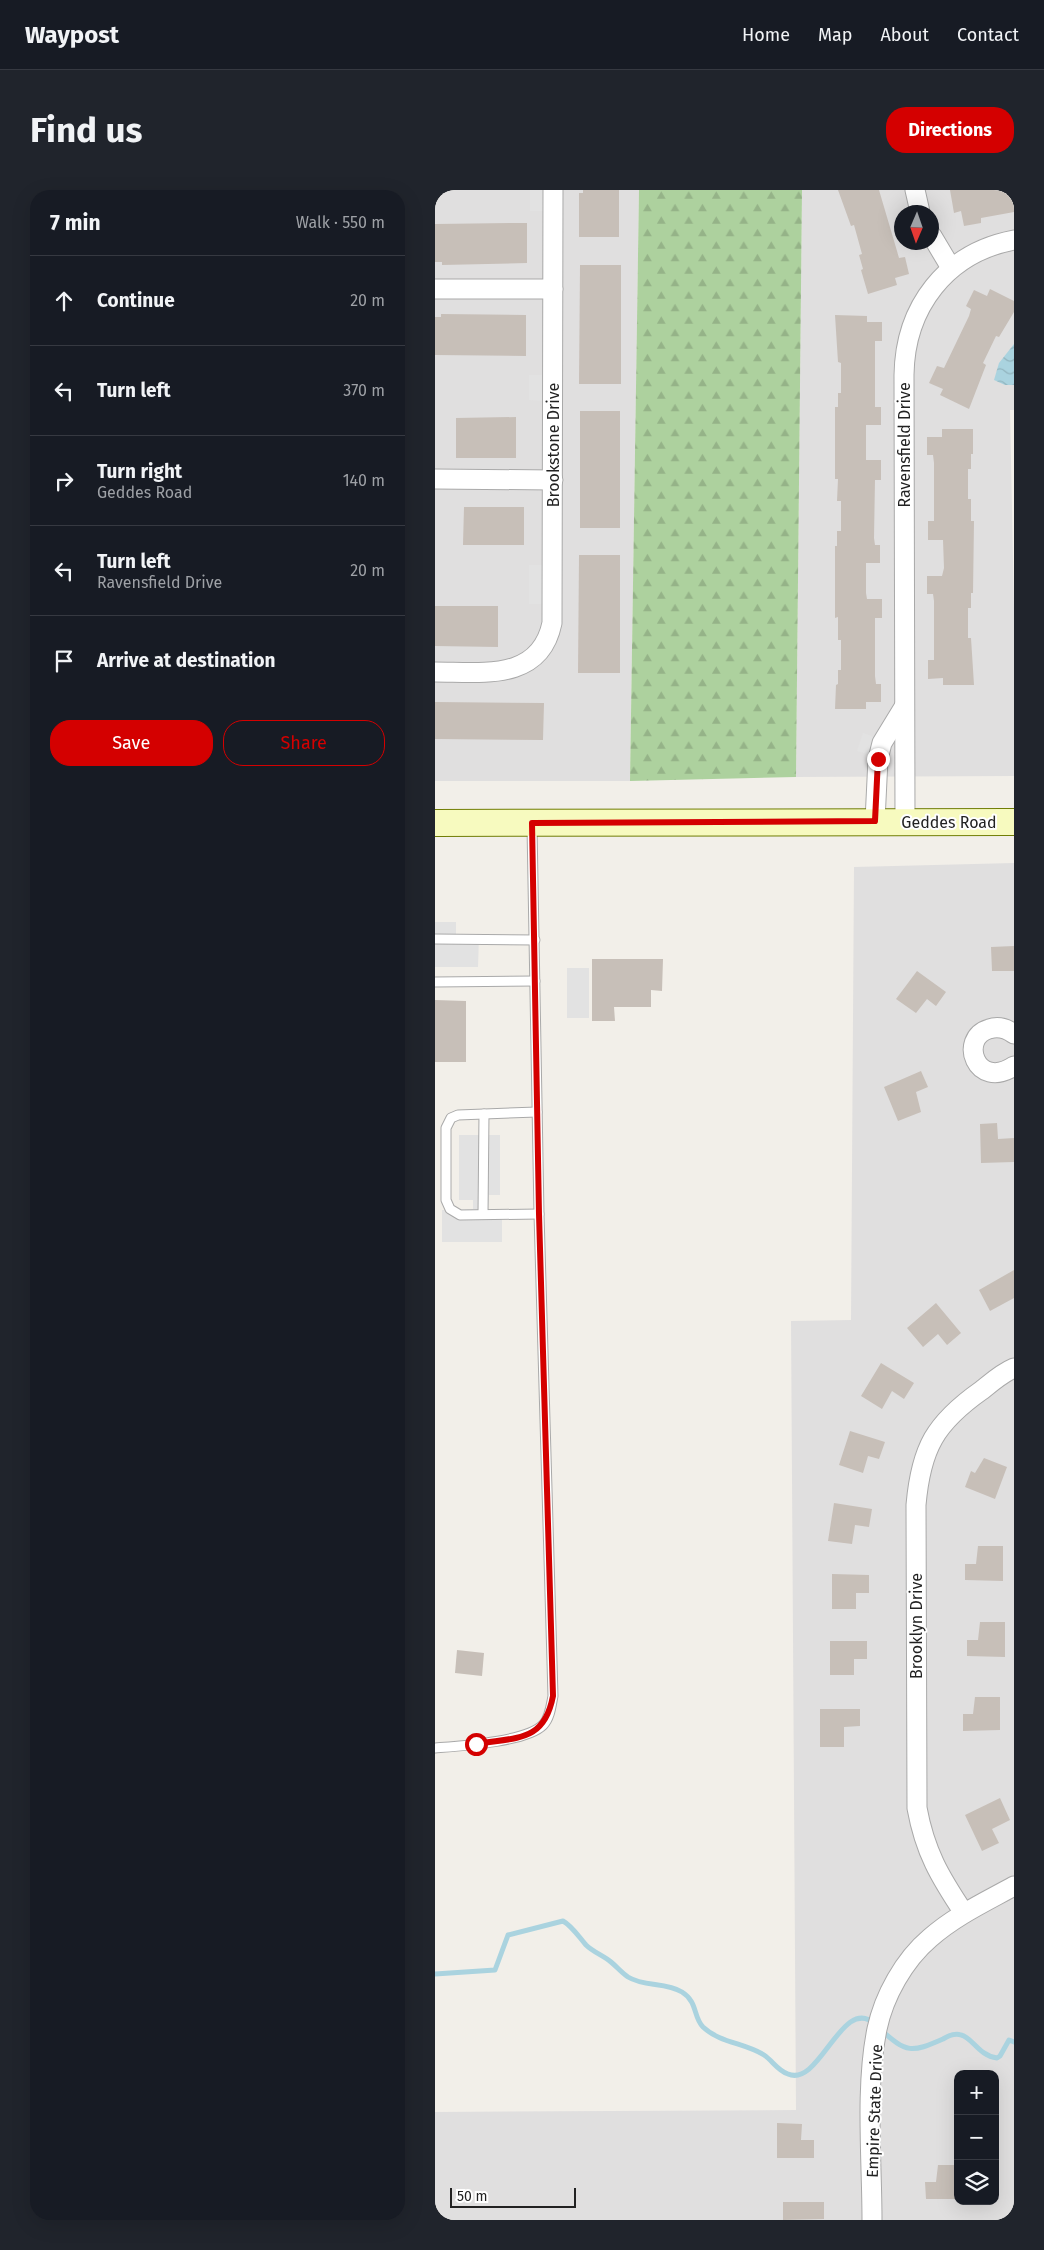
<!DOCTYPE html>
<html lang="en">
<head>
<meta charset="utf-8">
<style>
	body { margin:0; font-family:"Fira Sans",sans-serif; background:#20242c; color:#f1f3f6 }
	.controls { position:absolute; right:15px; bottom:15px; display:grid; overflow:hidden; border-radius:10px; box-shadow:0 5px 20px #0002 }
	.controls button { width:45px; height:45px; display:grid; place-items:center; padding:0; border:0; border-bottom:1px solid #363941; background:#171b24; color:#f1f3f6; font:25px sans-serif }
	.compass { position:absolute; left:459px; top:15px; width:45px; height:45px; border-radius:50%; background:#171b24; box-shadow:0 5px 20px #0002; rotate:182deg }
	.scale { position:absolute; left:15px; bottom:12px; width:126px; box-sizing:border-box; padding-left:5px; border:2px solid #222; border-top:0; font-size:14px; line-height:18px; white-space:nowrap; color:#222; -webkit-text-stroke:4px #fff; paint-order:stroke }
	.stop { position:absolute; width:15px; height:15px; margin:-11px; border:4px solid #d40000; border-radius:50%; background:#fff }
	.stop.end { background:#d40000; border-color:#fff; box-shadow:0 1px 5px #0008 }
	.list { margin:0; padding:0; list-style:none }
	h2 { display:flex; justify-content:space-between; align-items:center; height:65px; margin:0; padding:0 20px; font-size:21px }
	h2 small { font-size:16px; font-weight:400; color:#9ea1a6 }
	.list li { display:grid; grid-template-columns:32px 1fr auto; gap:15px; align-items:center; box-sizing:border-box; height:90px; padding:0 20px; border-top:1px solid #363941 }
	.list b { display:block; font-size:19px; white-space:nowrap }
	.list p { margin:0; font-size:16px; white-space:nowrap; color:#9ea1a6 }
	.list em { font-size:16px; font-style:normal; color:#9ea1a6 }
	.actions { display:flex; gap:10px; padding:15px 20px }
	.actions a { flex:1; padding:11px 0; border:1px solid #d40000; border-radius:20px; text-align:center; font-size:18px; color:#d40000 }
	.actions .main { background:#d40000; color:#fff }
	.icon { flex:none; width:28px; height:28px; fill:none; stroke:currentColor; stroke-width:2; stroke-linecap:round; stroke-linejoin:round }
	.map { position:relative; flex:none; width:579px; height:2030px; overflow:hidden; border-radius:20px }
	header { display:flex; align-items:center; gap:30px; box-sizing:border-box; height:70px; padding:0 25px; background:#171b24; border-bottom:1px solid #363941 }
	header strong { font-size:24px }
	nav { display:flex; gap:28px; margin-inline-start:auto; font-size:18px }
	.intro { display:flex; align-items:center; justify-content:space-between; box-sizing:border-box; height:120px; padding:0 30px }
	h1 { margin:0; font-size:35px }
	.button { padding:12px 22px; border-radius:20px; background:#d40000; color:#fff; font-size:18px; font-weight:700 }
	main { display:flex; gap:30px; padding:0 30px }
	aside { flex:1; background:#171b24; border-radius:20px; box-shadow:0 5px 20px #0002 }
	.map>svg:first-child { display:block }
</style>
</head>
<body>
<header>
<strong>Waypost</strong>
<nav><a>Home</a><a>Map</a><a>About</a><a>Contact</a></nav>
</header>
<div class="intro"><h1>Find us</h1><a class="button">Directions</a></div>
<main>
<aside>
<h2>7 min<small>Walk · 550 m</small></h2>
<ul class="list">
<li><svg class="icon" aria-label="ahead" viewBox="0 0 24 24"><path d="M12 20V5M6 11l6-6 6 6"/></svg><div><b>Continue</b></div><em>20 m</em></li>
<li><svg class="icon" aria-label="left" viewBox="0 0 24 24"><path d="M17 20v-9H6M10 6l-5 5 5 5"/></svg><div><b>Turn left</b></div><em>370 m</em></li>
<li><svg class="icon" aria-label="right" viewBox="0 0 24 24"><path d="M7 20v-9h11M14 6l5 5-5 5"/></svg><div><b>Turn right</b><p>Geddes Road</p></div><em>140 m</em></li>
<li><svg class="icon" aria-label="left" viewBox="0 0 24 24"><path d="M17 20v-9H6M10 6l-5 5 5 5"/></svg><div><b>Turn left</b><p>Ravensfield Drive</p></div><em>20 m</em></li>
<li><svg class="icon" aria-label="arrive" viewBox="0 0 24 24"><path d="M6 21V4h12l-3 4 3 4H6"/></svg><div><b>Arrive at destination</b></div></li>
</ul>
<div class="actions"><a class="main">Save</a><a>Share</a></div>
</aside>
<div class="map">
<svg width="579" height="2030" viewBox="0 0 579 2030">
	<defs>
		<pattern id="forest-firs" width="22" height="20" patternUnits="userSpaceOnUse" patternTransform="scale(1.25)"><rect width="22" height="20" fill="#add19e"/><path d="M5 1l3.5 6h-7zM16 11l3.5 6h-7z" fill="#95b388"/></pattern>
		<pattern id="water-waves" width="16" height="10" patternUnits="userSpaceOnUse" patternTransform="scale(1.25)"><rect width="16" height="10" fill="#aad3df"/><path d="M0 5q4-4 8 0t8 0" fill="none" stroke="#92b5bf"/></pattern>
	</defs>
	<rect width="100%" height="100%" fill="#f2efe9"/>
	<g fill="#e0dfdf" fill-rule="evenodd">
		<polygon points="0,0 204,0 195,591 0,591"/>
		<path d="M367,0h212v220h-4l4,199v167l-218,1zM467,22h30v30h-30z"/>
		<path d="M579,673v1357h-579v-108l361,-2 -5,-789 60,-1 3,-453zM523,1884h37v127h-37z"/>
	</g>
	<polygon fill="url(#forest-firs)" points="204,0 367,0 361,587 195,591"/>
	<g fill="#e2e2e2">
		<rect x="95" y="0" width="13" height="21"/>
		<polygon points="94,185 107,185 107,211 94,210"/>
		<rect x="94" y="375" width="13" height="39"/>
		<polygon points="428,543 442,548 436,565 422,561"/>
		<polygon points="0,732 21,732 21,745 44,746 43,777 0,777"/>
		<rect x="132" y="778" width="22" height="50"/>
		<polygon points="24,945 65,945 65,1005 54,1005 53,1020 67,1020 67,1052 7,1052 7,1020 38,1019 38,1010 24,1010"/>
	</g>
	<polygon fill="url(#water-waves)" points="579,154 579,195 570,195 559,190 564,173"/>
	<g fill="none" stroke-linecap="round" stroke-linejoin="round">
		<g stroke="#aad3df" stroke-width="5">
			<path d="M0,1784l60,-4 13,-35 55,-14c9,5 16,16 23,24 7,7 18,11 25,17 6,5 11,11 17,15 16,10 38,5 54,15 16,10 11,25 21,35 17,16 42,16 61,28 9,6 13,15 24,19 32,14 54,-80 87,-50"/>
			<path d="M446,1840c26,23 30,23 62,9 5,-3 12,-6 18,-4 11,2 18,21 36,23l3,-2 9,-16 5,2"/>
		</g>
	</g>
	<g fill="#c7bfb8">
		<polygon points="148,0 184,0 184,47 144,47 144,3 148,3"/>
		<polygon points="403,0 444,0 462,61 464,68 470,67 474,84 460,88 462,95 433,104 426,80 428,79 424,65 427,64 419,35 416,36"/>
		<polygon points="515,0 579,0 579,22 546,28 546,33 529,36 526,21 519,23"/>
		<polygon points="82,33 92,33 92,73 7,75 7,72 0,72 0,34"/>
		<polygon points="145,75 186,75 186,194 144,194"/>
		<polygon points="555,99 579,111 579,122 564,147 561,146 548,173 551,175 534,219 505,205 508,199 494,193 502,176 509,178 534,126 536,119 531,116 539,100 552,106"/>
		<polygon points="6,124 91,125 91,166 0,165 0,127 6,127"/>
		<polygon points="400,125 432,126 432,132 447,132 447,151 440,151 440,217 446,217 446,235 431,235 431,270 446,270 446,290 440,290 439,348 440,355 445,355 445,373 431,373 431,403 432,409 447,409 447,428 440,428 440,486 441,494 446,494 446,512 431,512 431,519 400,519 401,495 403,494 403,480 406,480 406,450 403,450 403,427 400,428 400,356 402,356 402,341 406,341 406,311 402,311 403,289 400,289 400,217 403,217 403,203 406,203 406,173 403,172"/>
		<rect x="145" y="221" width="40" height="117"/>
		<polygon points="81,227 81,268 21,268 21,228"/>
		<polygon points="507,239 538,239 538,264 536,264 536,279 533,279 533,309 536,309 536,331 539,331 538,403 536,403 536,418 533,418 533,448 536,448 539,495 508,495 508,488 493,489 493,470 499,470 499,411 498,404 492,404 492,386 507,386 509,378 508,350 493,350 493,331 499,331 499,273 498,265 492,265 492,247 507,247"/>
		<polygon points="29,317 89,317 89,355 28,355"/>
		<polygon points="144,365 185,365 185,483 143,483"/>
		<polygon points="0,416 63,416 63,457 0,456"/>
		<polygon points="0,512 109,513 108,550 0,549"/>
		<polygon points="579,756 579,781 557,781 556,757"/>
		<polygon points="157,769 228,769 227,801 216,800 216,817 179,817 180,831 157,831"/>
		<polygon points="482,781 511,802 501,816 492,809 481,823 461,809"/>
		<polygon points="0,810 31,811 31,872 0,872"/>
		<polygon points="486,881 493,897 481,902 486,922 463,931 449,897"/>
		<polygon points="562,933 563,949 579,948 579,972 546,973 545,934"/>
		<polygon points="579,1080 579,1108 555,1121 544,1100"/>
		<polygon points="501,1113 526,1143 512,1155 503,1144 488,1157 472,1138"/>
		<polygon points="446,1173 479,1193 469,1209 457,1201 447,1219 426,1206"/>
		<polygon points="415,1241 450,1252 444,1269 433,1266 428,1283 404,1275"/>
		<polygon points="549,1268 572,1277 560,1309 530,1297 536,1281 540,1283"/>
		<polygon points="399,1313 437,1319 434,1337 420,1335 417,1354 393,1351"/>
		<polygon points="543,1356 568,1356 568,1391 530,1390 530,1374 541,1374"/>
		<polygon points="397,1384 434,1385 434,1403 421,1403 421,1419 397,1419"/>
		<polygon points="545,1432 570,1432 570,1467 532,1466 532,1450 543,1450"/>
		<polygon points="395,1451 432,1451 432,1469 419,1469 419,1485 395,1485"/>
		<polygon points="22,1460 49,1463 47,1486 20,1483"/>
		<polygon points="540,1507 565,1507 565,1540 528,1541 528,1524 538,1524"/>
		<polygon points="385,1519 425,1519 425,1536 409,1537 409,1557 385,1557"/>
		<polygon points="565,1608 575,1630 557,1639 564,1653 547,1661 530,1625"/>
		<polygon points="342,1933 367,1934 366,1950 379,1950 379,1968 342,1968"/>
		<polygon points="503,1975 523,1975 523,2009 491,2009 490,1992 501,1992"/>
		<polygon points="348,2012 389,2012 389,2029 348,2030"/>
	</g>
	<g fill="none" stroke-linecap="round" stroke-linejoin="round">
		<g stroke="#a9a9a9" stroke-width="11">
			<g id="lane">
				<polyline points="0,749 100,750"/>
				<polyline points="0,792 100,791"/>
				<polyline points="102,922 23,925 16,928 11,938 11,1010 15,1019 25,1025 104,1024"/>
				<polyline points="48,1024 49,924"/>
				<path d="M0,1558c25,-2 91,-6 108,-23 7,-7 8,-19 10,-29l-14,-482 -7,-388"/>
			</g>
		</g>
		<g stroke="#a9a9a9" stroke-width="21">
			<g id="street">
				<polyline points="480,0 485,22"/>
				<polyline points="497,46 516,78"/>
				<polyline points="0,99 118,99"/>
				<polyline points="0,289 118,290"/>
				<path d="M0,482c46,0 105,10 117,-49l1,-433"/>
				<polyline points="440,631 443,569 447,553 469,517"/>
				<path d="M470,631l-1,-446c1,-68 42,-122 110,-135"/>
				<path d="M579,844c-8,-6 -16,-8 -25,-5 -31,9 -13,62 25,37"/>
				<path d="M529,1723c-24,-36 -39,-61 -47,-105l-1,-303c5,-57 19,-82 66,-115 10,-8 20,-17 32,-22"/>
				<path d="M437,2030c0,-60 -7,-133 5,-191 7,-33 27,-69 53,-91 25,-22 55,-36 84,-52"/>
			</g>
		</g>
		<g stroke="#707d05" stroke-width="28">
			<polyline id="secondary" points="0,633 579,632"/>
		</g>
		<use href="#lane" stroke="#fff" stroke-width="9"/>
		<use href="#street" stroke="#fff" stroke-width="19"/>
		<use href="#secondary" stroke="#f7fabf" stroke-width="26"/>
	</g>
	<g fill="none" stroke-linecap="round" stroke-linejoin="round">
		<path stroke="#d40000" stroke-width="6" d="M41,1554c40,-7 68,-1 77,-48l-14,-482 -7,-391 343,-2 3,-62"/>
	</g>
	<g text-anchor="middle" stroke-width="4" stroke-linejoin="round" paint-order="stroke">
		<g font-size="16" fill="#222" stroke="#fff">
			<text transform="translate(118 255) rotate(-90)" y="6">Brookstone Drive</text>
			<text transform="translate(469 255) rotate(-90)" y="6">Ravensfield Drive</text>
			<text x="514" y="638">Geddes Road</text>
			<text transform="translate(481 1436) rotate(-90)" y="6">Brooklyn Drive</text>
			<text transform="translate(439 1921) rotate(-88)" y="6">Empire State Drive</text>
		</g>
	</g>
</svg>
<div class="controls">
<button>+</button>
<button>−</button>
<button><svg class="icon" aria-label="layers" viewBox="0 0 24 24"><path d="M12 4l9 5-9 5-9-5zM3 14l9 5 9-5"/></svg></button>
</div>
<svg class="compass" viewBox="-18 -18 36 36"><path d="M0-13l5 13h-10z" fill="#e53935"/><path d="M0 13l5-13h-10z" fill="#9ea1a6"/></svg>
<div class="scale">50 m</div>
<div class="stop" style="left:41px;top:1554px"></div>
<div class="stop end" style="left:443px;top:569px"></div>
</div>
</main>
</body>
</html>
